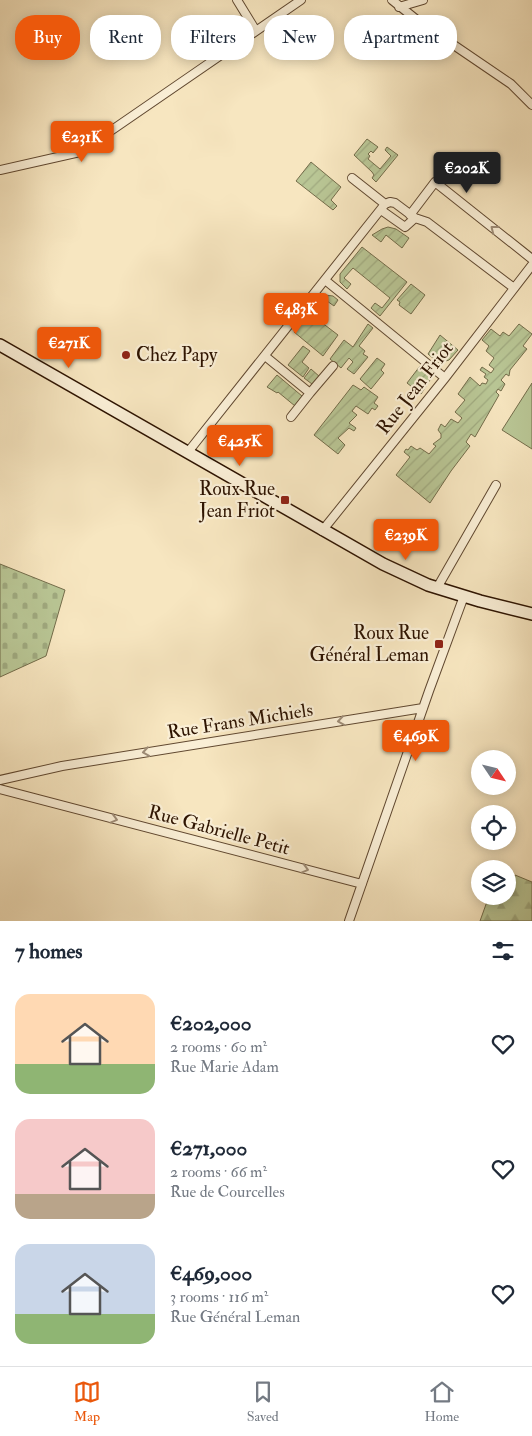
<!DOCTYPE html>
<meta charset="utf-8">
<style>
body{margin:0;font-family:"IM FELL Double Pica",serif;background:#f6f6f7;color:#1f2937;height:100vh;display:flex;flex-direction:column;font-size:19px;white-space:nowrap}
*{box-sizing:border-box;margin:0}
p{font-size:16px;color:#747a83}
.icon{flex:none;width:28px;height:28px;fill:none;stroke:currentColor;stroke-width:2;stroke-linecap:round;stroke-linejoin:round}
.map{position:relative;height:921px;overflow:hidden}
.details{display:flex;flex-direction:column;background:#fff;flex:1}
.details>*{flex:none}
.hud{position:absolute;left:15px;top:15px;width:502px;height:45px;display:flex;gap:10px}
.needle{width:32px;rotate:125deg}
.controls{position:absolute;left:471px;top:750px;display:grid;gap:10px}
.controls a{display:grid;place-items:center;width:45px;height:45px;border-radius:50%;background:#fff;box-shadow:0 2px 12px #0003;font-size:25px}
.price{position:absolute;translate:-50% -42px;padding:0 11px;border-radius:5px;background:#ea580c;color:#fff;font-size:16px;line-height:32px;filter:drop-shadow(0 1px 2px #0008)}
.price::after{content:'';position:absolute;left:50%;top:30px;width:15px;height:11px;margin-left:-8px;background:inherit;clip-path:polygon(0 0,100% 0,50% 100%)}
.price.active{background:#222;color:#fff}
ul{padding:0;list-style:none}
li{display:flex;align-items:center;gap:15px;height:125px;padding:0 15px}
li span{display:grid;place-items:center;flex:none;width:140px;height:100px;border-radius:15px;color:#555}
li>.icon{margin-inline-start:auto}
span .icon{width:60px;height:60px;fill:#fffc;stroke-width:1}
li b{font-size:21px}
h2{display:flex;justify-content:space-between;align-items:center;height:60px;padding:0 15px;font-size:21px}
.pill{padding:0 18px;border-radius:20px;background:#fff;box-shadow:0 2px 12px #0003;font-size:18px;line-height:45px}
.pill.active{background:#ea580c;color:#fff}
.dock{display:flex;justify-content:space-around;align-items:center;height:70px;border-top:1px solid #e0e1e3;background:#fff;font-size:14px;color:#747a83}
.dock a{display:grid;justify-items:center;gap:2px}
.dock .active{color:#ea580c}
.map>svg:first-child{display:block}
</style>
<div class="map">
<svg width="532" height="921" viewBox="0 0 532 921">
<defs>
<pattern id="forest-firs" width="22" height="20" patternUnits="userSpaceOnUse" patternTransform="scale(1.25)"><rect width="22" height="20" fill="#b9c695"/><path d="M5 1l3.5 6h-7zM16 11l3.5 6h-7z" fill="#9fa97f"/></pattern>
<pattern id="cemetery-stones" width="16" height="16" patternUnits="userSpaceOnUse" patternTransform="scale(1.25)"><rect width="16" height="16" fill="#b9c695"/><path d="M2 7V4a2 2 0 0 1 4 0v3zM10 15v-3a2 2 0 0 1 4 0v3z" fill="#9fa97f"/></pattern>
<pattern id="garden-furrows" width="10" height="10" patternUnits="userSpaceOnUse" patternTransform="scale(1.25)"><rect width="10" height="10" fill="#b9c695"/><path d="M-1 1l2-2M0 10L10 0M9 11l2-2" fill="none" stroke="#9fa97f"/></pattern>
</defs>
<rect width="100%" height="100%" fill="#f7e6c0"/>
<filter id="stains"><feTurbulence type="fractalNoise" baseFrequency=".004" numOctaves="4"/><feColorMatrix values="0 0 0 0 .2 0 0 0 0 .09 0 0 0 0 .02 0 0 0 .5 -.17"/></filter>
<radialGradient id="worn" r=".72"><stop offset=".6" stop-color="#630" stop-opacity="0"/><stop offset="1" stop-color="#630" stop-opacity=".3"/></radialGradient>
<path fill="url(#forest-firs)" stroke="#736c4a" d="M515 875 532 882V921H480L489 896H508V884L512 886Z"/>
<path fill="url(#cemetery-stones)" stroke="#736c4a" d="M0 564 65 590 46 656 0 677Z"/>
<path fill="url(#garden-furrows)" stroke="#736c4a" d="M367 139 378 147 373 153 371 151 368 154 370 156 368 159 380 169 391 156 385 150 387 147 398 155 376 182 372 178 374 175 372 172 354 155Z
M311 162 341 187 331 200 337 206 333 210 296 181Z
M388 227 396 229 409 238 402 248 386 235 381 242 372 235 382 229Z
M362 247 407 282 380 316 371 308 375 303 382 308 390 298 353 268 344 278 351 284 347 289 340 282V274Z
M411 284 425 295 411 314 399 305 400 302 397 300Z
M325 295 333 296 338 300 334 306 327 301 319 311 325 316 321 322 338 335 323 356 294 332 318 301Z
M368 324 373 328 359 346 365 351 363 354 368 357 354 374 347 369 353 362 349 358 341 368 330 359 344 340 353 347Z
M519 324 532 334 523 346 527 349 510 370 509 376 506 374 501 380 505 384 501 391 498 389 496 392 499 395 475 437 471 434 466 442 470 446 451 471 430 503 396 475 410 457 404 452 406 449 408 450 411 446 417 450 420 448 429 454 436 446 433 444 441 438V434L438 430 441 424 445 427 451 419 458 423 462 418 455 412 465 400 458 394 470 377 480 386 482 383 486 384 488 380 484 377 486 374 480 370 482 367 491 373 494 369 489 365 494 358 486 351 489 346 482 340 491 329 500 336 503 332 509 336Z
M440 335 458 350 449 360 439 363 428 354Z
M303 346 310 351 302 362 309 368 303 377 288 365Z
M377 358 385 364 381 370 384 373 371 389 360 379Z
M420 366 429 374 430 380 421 394 407 383Z
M311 369 320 377 312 384 304 378Z
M277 375 302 396 295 406 278 392 277 393 267 387Z
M353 385 361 390 364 387 378 397 374 403 378 406 375 410 372 408 368 414 356 406 352 411 357 415 349 423 356 428 354 431 349 428 338 438 345 445 338 454 314 435Z"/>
<path fill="#b9c695" stroke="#736c4a" d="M532 383V449L502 430Z"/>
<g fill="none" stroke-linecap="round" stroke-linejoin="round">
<g stroke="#604830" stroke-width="10">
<path id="minor" d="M237 0 256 31
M392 0 417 20 511 84 532 105
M399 7 423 0
M0 170 80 152 301 0
M352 178 385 204
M381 210 405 227 415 218
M410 215 435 182 532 259
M325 280 445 378
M265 356 310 393 291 417
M310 393 333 366
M188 452 385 204 390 202 395 203 415 218 427 222 514 288
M322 531 445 378 532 265
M437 588 496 485
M0 780 62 766 423 708
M0 789 362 884
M349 921 429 691 464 596"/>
</g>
<g stroke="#2d1300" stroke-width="14">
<path id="secondary" d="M0 345 383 564 428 585 480 601 532 614"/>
</g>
<use href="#minor" stroke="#faefd6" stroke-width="8"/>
<use href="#secondary" stroke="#faefd6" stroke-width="11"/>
</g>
<defs><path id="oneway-chevron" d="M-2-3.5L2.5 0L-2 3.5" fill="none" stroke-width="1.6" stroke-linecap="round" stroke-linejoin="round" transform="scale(1.25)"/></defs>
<g stroke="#9e8c76">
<use href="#oneway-chevron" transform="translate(494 229) rotate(-142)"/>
<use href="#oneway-chevron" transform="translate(341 721) rotate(171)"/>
<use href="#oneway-chevron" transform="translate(146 752) rotate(171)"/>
<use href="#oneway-chevron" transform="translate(114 819) rotate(15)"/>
<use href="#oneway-chevron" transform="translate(305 869) rotate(15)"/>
</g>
<g fill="#8f2418" stroke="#faefd6" stroke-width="2">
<circle cx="126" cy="355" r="5"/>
<rect x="280" y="495" width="10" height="10" rx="2.5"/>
<rect x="434" y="639" width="10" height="10" rx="2.5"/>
</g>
<g text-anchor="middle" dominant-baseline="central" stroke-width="4.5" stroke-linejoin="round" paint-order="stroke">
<g font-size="19" fill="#2d1300" stroke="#faefd6" text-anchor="end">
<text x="136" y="355" text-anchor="start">Chez Papy</text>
<text x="275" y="489">Roux Rue<tspan x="275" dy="22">Jean Friot</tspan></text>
<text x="429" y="633">Roux Rue<tspan x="429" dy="22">Général Leman</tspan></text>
</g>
<g font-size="19" fill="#2d1300" stroke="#faefd6">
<text transform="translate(415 388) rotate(-52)">Rue Jean Friot</text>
<text transform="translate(240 721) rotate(-9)">Rue Frans Michiels</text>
<text transform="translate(219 830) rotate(15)">Rue Gabrielle Petit</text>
</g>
</g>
<rect width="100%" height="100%" filter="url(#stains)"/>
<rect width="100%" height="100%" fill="url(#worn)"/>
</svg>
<div class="controls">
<a><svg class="needle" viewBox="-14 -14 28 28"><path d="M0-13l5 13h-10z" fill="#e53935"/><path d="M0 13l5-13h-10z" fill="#747a83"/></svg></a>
<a><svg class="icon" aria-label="locate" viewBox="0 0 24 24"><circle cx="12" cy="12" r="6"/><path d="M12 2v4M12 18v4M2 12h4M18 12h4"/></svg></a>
<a><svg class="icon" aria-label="layers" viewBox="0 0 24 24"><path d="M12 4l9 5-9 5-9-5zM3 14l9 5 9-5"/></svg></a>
</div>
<b class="price" style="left:82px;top:163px">€231K</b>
<b class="price active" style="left:467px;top:194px">€202K</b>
<b class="price" style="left:296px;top:335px">€483K</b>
<b class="price" style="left:69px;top:369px">€271K</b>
<b class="price" style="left:240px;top:467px">€425K</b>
<b class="price" style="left:406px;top:561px">€239K</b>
<b class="price" style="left:416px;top:762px">€469K</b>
<div class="hud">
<a class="pill active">Buy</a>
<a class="pill">Rent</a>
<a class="pill">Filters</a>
<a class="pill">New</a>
<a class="pill">Apartment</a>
</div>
</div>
<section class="details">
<h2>7 homes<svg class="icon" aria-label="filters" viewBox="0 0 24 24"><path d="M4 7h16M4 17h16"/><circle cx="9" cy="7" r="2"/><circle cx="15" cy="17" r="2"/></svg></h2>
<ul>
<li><span style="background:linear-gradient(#ffd9b3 70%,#8fb573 0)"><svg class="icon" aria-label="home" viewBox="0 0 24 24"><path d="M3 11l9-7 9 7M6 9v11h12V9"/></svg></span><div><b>€202,000</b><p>2 rooms · 60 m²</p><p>Rue Marie Adam</p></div><svg class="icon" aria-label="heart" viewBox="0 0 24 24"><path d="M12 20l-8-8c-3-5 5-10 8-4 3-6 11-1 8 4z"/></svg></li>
<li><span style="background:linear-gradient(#f6c9c9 75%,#b9a48a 0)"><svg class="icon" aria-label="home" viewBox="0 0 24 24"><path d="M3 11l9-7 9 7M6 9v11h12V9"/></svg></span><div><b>€271,000</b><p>2 rooms · 66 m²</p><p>Rue de Courcelles</p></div><svg class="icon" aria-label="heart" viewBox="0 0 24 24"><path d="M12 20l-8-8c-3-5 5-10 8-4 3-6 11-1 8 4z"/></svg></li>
<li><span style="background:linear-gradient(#c9d6e8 70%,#8fb573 0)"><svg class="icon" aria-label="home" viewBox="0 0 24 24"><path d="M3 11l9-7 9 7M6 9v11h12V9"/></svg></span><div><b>€469,000</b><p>3 rooms · 116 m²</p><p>Rue Général Leman</p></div><svg class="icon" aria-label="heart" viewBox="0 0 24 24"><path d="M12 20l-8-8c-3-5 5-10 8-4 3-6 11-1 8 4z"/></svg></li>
</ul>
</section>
<nav class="dock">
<a class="active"><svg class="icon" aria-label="map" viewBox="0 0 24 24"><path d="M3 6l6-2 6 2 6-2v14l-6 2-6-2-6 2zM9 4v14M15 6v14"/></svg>Map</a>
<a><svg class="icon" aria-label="saved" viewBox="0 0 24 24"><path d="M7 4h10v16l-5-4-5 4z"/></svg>Saved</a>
<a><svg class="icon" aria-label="home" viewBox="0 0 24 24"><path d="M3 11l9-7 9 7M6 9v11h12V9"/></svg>Home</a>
</nav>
